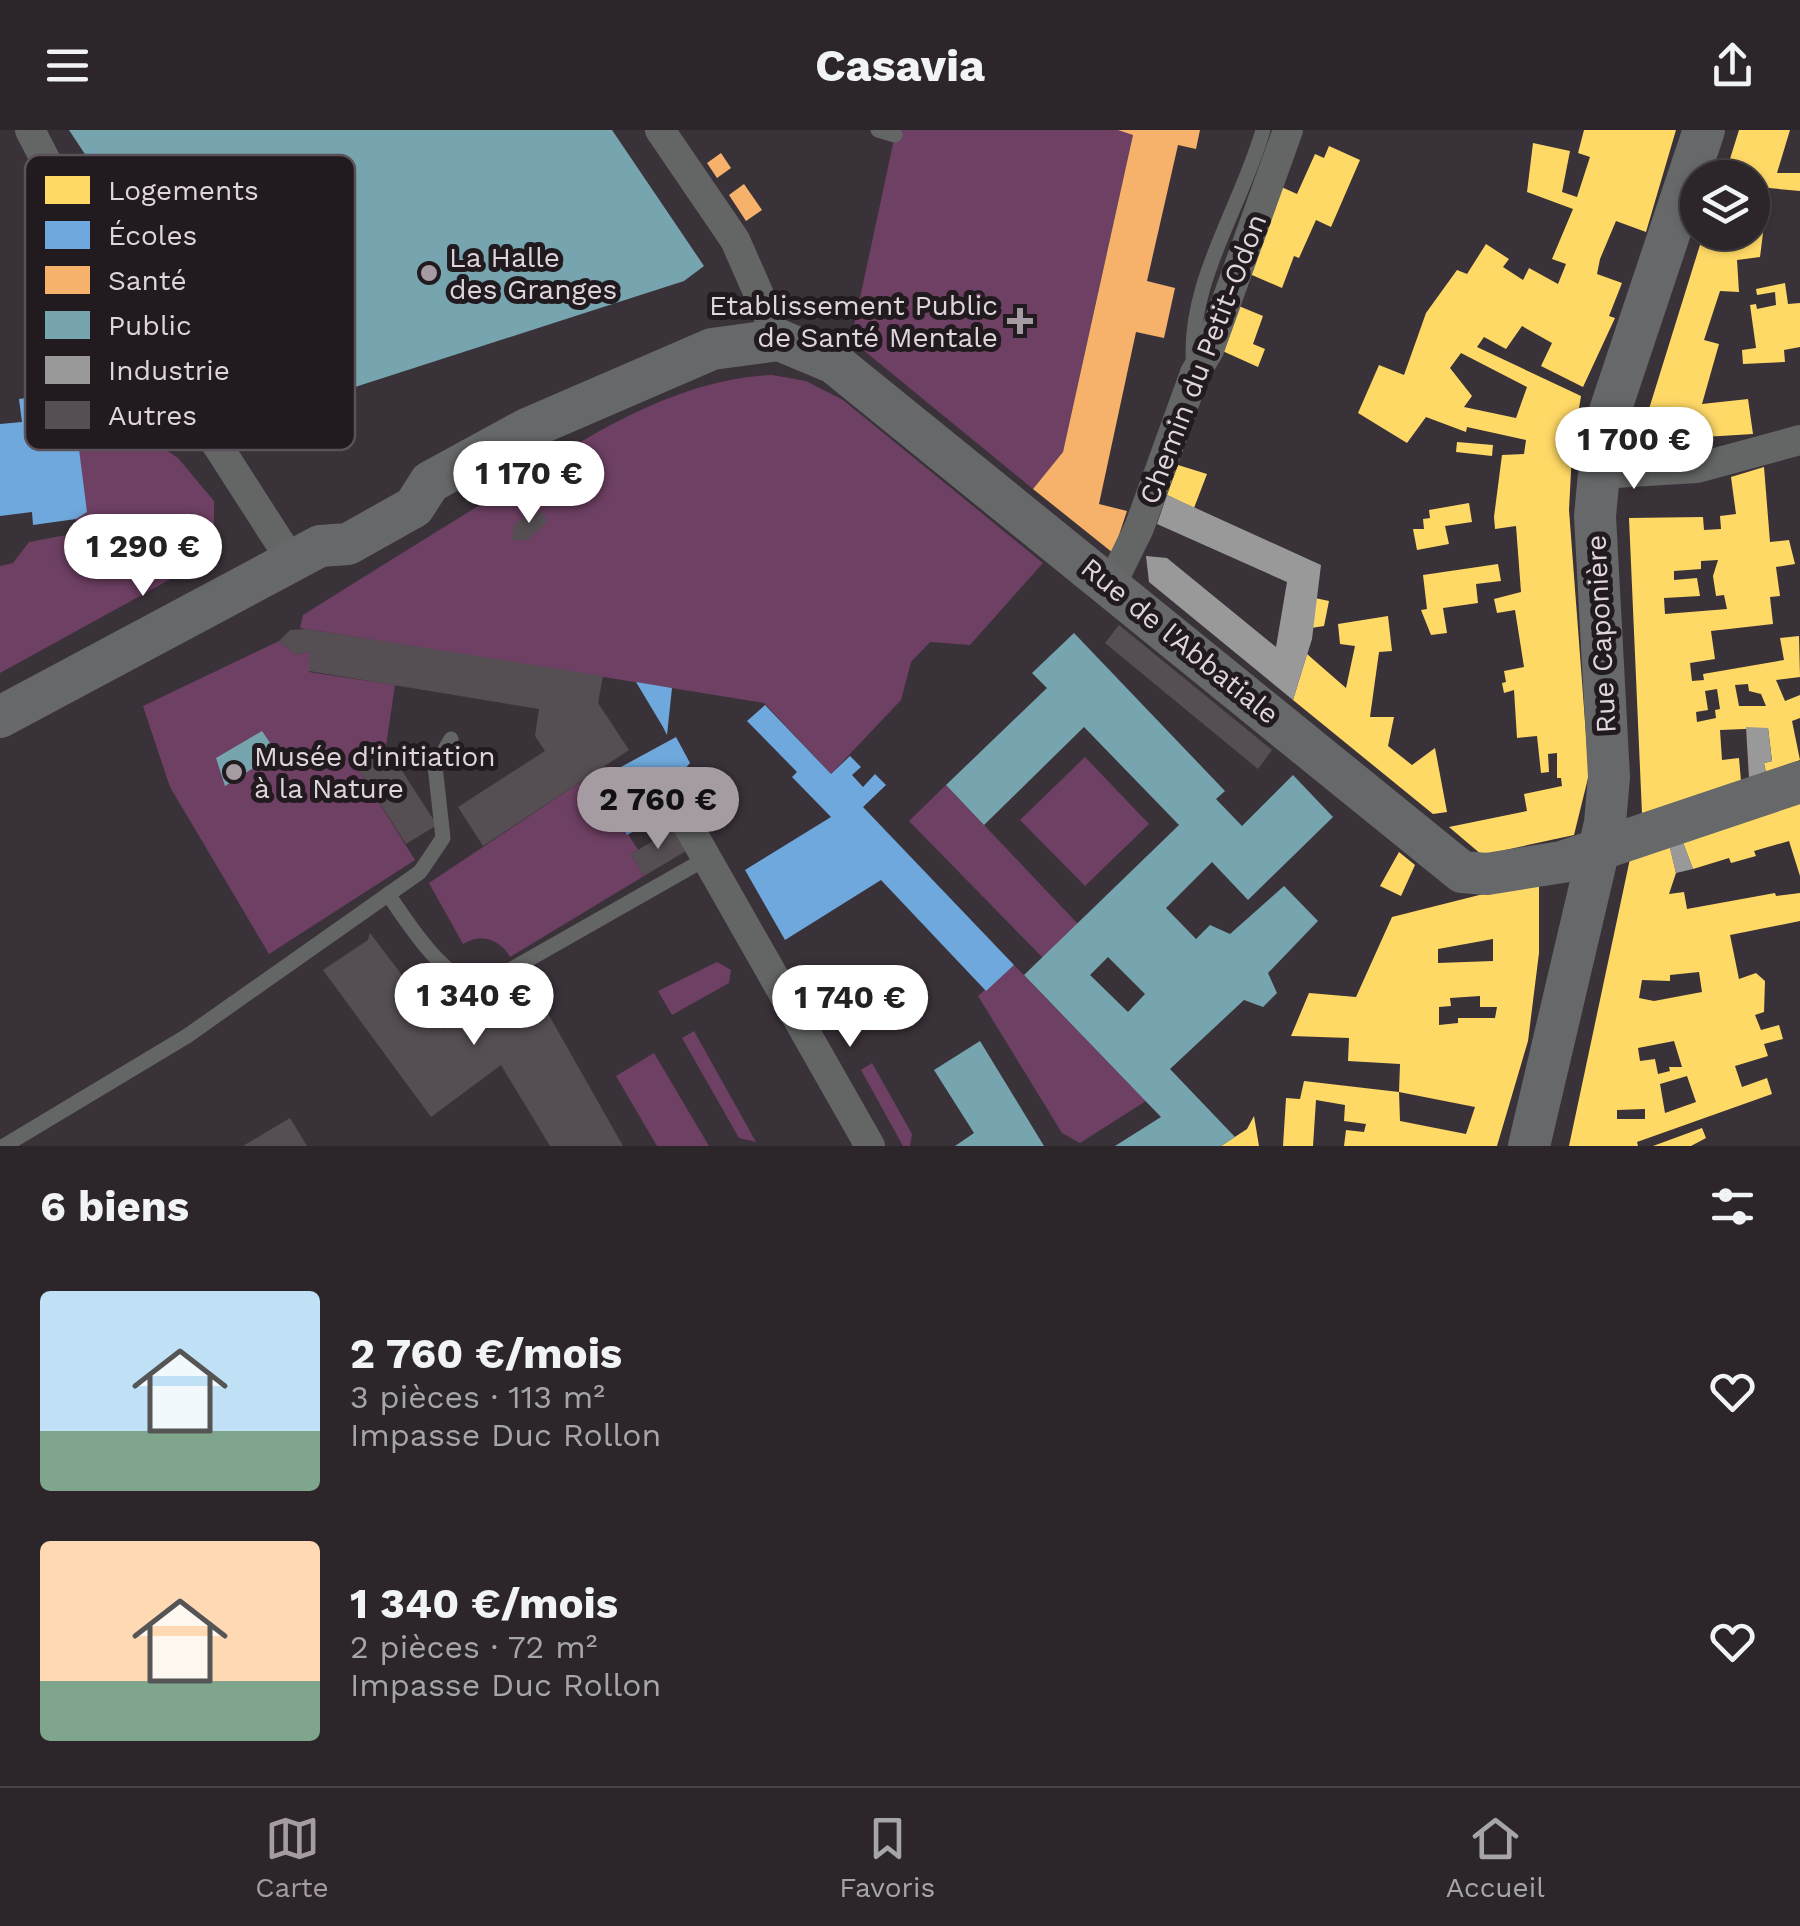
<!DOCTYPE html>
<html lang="fr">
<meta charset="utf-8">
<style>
body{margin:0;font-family:"Work Sans",sans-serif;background:#383237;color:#f1f3f6;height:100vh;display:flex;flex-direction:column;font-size:38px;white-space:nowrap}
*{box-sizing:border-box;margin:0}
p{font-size:32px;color:#a6a5a9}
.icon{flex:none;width:55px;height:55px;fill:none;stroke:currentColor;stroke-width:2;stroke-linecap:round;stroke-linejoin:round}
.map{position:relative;height:1016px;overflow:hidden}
.side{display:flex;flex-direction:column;background:#2c262b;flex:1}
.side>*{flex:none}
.tools{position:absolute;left:1680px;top:30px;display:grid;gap:20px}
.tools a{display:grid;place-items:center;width:90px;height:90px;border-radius:50%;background:#2c262b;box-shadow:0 2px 8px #0004,0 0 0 2px #484347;font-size:50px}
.price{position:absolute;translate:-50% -85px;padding:0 22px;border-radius:35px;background:#fff;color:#222;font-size:32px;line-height:65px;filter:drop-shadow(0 2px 5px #0008)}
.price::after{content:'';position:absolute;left:50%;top:60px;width:30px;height:22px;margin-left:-15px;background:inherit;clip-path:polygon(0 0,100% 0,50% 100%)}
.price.on{background:#a59ca3;color:#111}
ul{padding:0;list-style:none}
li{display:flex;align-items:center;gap:30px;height:250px;padding:0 40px}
li span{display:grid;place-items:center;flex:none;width:280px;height:200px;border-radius:10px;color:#555}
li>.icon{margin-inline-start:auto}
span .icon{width:120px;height:120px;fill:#fffc;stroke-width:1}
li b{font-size:42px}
h2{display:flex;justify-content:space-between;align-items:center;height:120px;padding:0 40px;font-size:42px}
header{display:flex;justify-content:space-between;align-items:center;height:130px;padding:0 40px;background:#2c262b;font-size:45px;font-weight:700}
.tab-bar{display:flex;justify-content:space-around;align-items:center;height:140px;border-top:2px solid #484347;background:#2c262b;font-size:28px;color:#a6a5a9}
.tab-bar a{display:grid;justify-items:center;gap:5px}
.tab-bar .on{color:#a59ca3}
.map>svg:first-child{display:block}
</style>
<header><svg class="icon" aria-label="menu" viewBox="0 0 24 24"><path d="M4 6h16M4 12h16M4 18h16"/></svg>Casavia<svg class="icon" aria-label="share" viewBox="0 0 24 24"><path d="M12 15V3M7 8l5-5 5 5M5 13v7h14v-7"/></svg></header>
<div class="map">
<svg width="1800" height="1016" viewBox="0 0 1800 1016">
<rect width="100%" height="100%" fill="#3a3239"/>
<path fill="#6e4063" d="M896 0H1124L1133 5 1063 322 1033 359 851 210Z
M772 245 806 251 843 270 1043 433 970 515 930 512 911 532 901 570 831 644 764 573 300 498 303 485C362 448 421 411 480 375 567 320 665 249 772 245Z
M131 296 178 328 214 371V412L169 450 0 543V436L13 433 29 412 77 403 76 389 86 381 77 303Z
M279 511 296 525 309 521V542L395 555 386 616 356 636 415 730 269 824 170 657 143 576Z
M1085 627 1149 694 1085 756 1020 690Z
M591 645 638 720 631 724 644 746 510 827C500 809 481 803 463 814L429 753Z
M946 655 1078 794 1043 828 909 691Z
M717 832 731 840 729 853 672 885 658 861Z
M1014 835 1146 971 1080 1013 1062 1003 978 866Z
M694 901 756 1012 739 1008 682 908Z
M654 923 709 1016H657L616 946Z
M872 933 912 1004 910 1016H903L861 940Z"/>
<path fill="#ffd966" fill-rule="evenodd" d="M1584 0H1676L1646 102 1616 91 1600 129 1597 144 1622 153 1609 186 1615 188 1583 257 1541 236 1552 213 1522 196 1506 219 1484 207 1477 217 1581 266 1572 322 1569 380 1589 644 1574 705 1482 725 1449 697 1527 681 1524 664 1562 656 1561 648H1557V623L1548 624 1549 642 1541 643 1537 606 1517 608 1514 560 1504 563 1502 553 1506 552 1504 541 1524 537 1515 480 1497 483 1494 469 1521 462 1516 396 1495 399 1494 387 1502 325 1524 324 1526 310 1467 297 1466 302 1426 287 1407 313 1358 283 1379 235 1404 245 1426 183 1457 140 1467 144 1486 114 1509 129 1503 137 1523 150 1529 138 1558 154 1566 134 1552 129 1573 79 1527 62 1533 13 1570 21 1562 62 1577 67 1590 27 1578 23ZM1461 223 1527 257 1516 288 1464 277 1472 266 1450 238Z
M1739 0H1790L1777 43H1800V61L1758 57 1752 73V48H1724Z
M1329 16 1360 30 1331 97 1316 90 1299 128 1294 126 1282 158 1245 142 1277 55 1297 64 1315 24 1324 28Z
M1752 75 1766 79 1760 127 1737 130 1739 162 1720 161 1704 210 1719 214 1702 274 1748 269 1753 304 1639 311 1704 102H1752Z
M1785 153 1788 174 1800 173V217L1784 220 1785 232 1743 234 1742 220 1756 218 1750 175 1756 174 1757 179 1776 175 1775 162 1757 165 1756 159Z
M1234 174 1263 186 1253 214 1265 219 1258 237 1218 219Z
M1457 312 1493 315 1492 326 1456 322Z
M1178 335 1207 344 1194 378 1167 365Z
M1764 337 1770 412 1789 410 1795 434 1776 437 1780 466 1770 467 1773 494 1711 501 1715 529 1690 533 1692 551 1704 550 1703 544 1784 530 1780 508 1799 506 1800 547 1776 550 1785 571 1800 565V588L1792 591 1800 630 1766 643 1764 633 1772 631 1768 598 1720 600 1722 630 1739 628 1741 651 1642 684 1629 388 1703 387 1704 400 1721 399 1720 386 1736 384 1731 347ZM1718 430 1713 446 1716 466 1724 465 1727 479 1665 484 1664 468 1700 466 1697 448 1674 450V441L1701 439V431ZM1748 554 1749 561 1761 564 1766 576H1739L1735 555ZM1717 559 1720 579 1715 580 1716 588 1697 592 1696 582 1708 580 1705 561Z
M1469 373 1472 392 1445 396 1449 414 1417 420 1413 399H1424L1423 389 1430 388 1429 380Z
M1498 434 1501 451 1476 454 1478 473 1443 478 1447 503 1431 505 1421 480 1427 479 1423 445Z
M1315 468 1329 471 1324 496 1311 498Z
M1388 486 1392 521 1379 522 1370 587H1394L1388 616 1412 635 1435 618 1447 682 1433 684 1293 570 1307 524 1346 558 1355 516 1340 514 1338 494Z
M1800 672V746L1789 711 1754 721 1756 726 1731 733 1729 728 1693 739 1682 710Z
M1669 713 1676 743 1669 764 1684 762 1687 779 1775 763 1776 766 1800 763V791L1730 805 1739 849 1756 843 1765 851 1764 882 1755 885 1761 900 1779 895 1783 909 1764 914 1768 926 1735 936 1742 957 1767 948 1772 964 1637 1012 1638 1016H1569L1631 724ZM1699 842 1702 862 1654 871 1639 868 1642 850 1670 851V845ZM1674 911 1682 937H1669L1670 941 1658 944 1655 929 1640 931 1638 918ZM1687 946 1696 972 1665 983 1660 954ZM1645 979V989H1617V980Z
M1399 722 1415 735 1401 766 1380 756Z
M1539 750V823L1528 911 1497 1016H1344L1346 1000 1364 1002 1366 994 1344 991 1345 975 1316 970 1313 1016H1283L1286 968 1300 969 1304 951 1399 962 1400 934 1348 931 1349 908 1291 906 1309 863 1356 867 1392 787ZM1493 809V831L1438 833V819ZM1480 866V877H1497L1495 888H1458V893L1439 895V877L1451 876 1450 868ZM1399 962 1475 977 1466 1004 1400 991Z
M1254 986 1259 1016H1221L1247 999Z
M1702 998 1706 1008 1691 1016H1653Z"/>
<path fill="#6fa8dc" d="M57 264 58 276 66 275 69 304 77 303 87 382 76 389 33 395 32 382 0 386V294L22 292 19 269Z
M636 552 672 558 667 605 663 597Z
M765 575 831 644 850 626 861 637 852 645 863 657 875 644 886 655 863 677 1014 835 986 861 881 750 785 810 745 740 831 687 792 647 797 642 747 591Z
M676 607 690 633 684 640 704 653 706 661 661 678 664 684 627 705 597 650Z"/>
<path fill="#f6b26b" d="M1118 0H1200L1196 19 1178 15 1147 151 1175 158 1164 208 1136 202 1099 374 1127 381 1113 423 1033 359 1063 322 1133 5Z
M721 23 731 38 717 48 707 33Z
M744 54 762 80 746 91 729 65Z"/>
<path fill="#76a5af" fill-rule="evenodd" d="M69 0H612L704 136 684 151 259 288Z
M1074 503 1225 661 1216 669 1242 696 1293 645 1333 687 1248 770 1212 732 1166 778 1196 809 1210 795 1230 804 1284 756 1318 791 1268 843 1277 863 1263 877 1244 870 1170 939 1235 1007 1221 1016H1115L1161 987 1024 845 1179 695 1084 597 984 695 946 655 1047 558 1032 543ZM1108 827 1145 864 1128 882 1090 845Z
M262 601 277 623 225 656 216 628Z
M980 911 1044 1016H955L974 1003 934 940Z"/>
<path fill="#999" d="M1167 365 1321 435 1312 509 1293 570 1149 452 1146 426 1167 428 1276 517 1287 452 1157 394Z
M1746 597 1768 598 1772 631 1764 633 1766 643 1749 648Z
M1682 710 1693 739 1676 743 1669 715Z"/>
<path fill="#554f54" d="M534 380 544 384 547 392 528 410H512L514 395Z
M1119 495 1272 620 1258 639 1105 513Z
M306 499 603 546 598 573 629 620 483 716 458 677 545 621 535 606 539 579 309 541V521L296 525 279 511 290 500Z
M386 616 437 695 406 714 356 636Z
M673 699 686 721 644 746 631 724Z
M370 803 443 899 529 850 623 1016H550L501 935 431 987 323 840 368 810Z
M290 988 307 1016H243Z"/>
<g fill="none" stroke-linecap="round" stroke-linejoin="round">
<path stroke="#646565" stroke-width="15" d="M878 0 895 5
M1194 239C1185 156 1241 78 1263 0
M388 764C407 792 445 853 482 856L707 728
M4 1016 187 906 420 742 443 708 435 636 451 609"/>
<path stroke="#646565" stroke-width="30" d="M30 0 93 122 291 430
M660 0 735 110 779 210
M1599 344 1697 338 1800 310
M1111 455 1139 398 1195 243 1209 220 1288 0
M687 694 870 1016"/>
<path stroke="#666869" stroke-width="42" d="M0 587 320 416 348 414 414 377 430 352 527 299 712 219 779 210 834 233 1462 742 1487 744 1562 732 1800 652
M1529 1016 1605 693 1609 647 1595 386 1599 344 1609 284 1704 0"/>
</g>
<g fill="#a59ca3" stroke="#211a1f" stroke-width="4">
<circle cx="429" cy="143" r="10"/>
<path d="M1015 176h10v10h10v10h-10v10h-10v-10h-10v-10h10z"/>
<circle cx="234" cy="642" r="10"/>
</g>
<g text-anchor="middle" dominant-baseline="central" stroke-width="10" stroke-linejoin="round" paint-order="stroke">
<g font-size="28" fill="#dfd5dc" stroke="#211a1f" text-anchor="start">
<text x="449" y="127">La Halle<tspan x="449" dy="32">des Granges</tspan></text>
<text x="998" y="175" text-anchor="end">Etablissement Public<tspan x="998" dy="32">de Santé Mentale</tspan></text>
<text x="254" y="626">Musée d'initiation<tspan x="254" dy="32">à la Nature</tspan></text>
</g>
<g font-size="28" fill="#dfd5dc" stroke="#211a1f">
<text transform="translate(1203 229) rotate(-69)">Chemin du Petit-Odon</text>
<text transform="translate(1601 504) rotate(-93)">Rue Caponière</text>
<text transform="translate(1180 511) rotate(39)">Rue de l'Abbatiale</text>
</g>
</g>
<rect x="25" y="25" width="330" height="295" rx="15" fill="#211a1f" stroke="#5a5258" stroke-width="2.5"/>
<rect x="45" y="46" width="45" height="28" fill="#ffd966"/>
<rect x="45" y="91" width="45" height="28" fill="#6fa8dc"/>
<rect x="45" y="136" width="45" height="28" fill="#f6b26b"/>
<rect x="45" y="181" width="45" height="28" fill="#76a5af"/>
<rect x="45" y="226" width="45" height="28" fill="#999"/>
<rect x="45" y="271" width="45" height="28" fill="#554f54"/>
<g font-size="28" fill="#dfd5dc">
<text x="108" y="70">Logements</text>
<text x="108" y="115">Écoles</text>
<text x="108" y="160">Santé</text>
<text x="108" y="205">Public</text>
<text x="108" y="250">Industrie</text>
<text x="108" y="295">Autres</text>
</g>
</svg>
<div class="tools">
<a><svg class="icon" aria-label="layers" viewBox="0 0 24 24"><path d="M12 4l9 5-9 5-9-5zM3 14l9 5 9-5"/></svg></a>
</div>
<b class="price" style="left:1634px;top:362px">1 700 €</b>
<b class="price" style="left:529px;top:396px">1 170 €</b>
<b class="price" style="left:143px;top:469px">1 290 €</b>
<b class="price on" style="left:658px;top:722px">2 760 €</b>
<b class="price" style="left:474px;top:918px">1 340 €</b>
<b class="price" style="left:850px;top:920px">1 740 €</b>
</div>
<section class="side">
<h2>6 biens<svg class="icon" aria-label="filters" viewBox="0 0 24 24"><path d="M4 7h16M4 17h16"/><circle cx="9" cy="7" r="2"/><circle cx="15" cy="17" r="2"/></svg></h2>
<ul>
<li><span style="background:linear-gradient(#bfe0f5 70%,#7fa58c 0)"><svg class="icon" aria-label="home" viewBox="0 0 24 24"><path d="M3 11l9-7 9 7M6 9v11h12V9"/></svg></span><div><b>2 760 €/mois</b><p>3 pièces · 113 m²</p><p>Impasse Duc Rollon</p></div><svg class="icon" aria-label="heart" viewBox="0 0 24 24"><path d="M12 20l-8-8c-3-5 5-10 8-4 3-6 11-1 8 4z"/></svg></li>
<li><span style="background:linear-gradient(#ffd9b3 70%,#7fa58c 0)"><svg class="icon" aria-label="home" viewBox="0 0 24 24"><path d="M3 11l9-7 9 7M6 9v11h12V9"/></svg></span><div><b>1 340 €/mois</b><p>2 pièces · 72 m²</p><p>Impasse Duc Rollon</p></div><svg class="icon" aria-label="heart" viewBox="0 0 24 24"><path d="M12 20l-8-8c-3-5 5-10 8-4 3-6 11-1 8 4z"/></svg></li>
</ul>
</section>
<nav class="tab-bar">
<a class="on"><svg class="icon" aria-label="map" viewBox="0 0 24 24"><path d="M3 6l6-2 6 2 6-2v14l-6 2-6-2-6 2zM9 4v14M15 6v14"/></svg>Carte</a>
<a><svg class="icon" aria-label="saved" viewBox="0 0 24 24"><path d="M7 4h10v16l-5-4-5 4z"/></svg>Favoris</a>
<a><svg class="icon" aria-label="home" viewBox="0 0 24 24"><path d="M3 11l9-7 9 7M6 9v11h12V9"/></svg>Accueil</a>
</nav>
